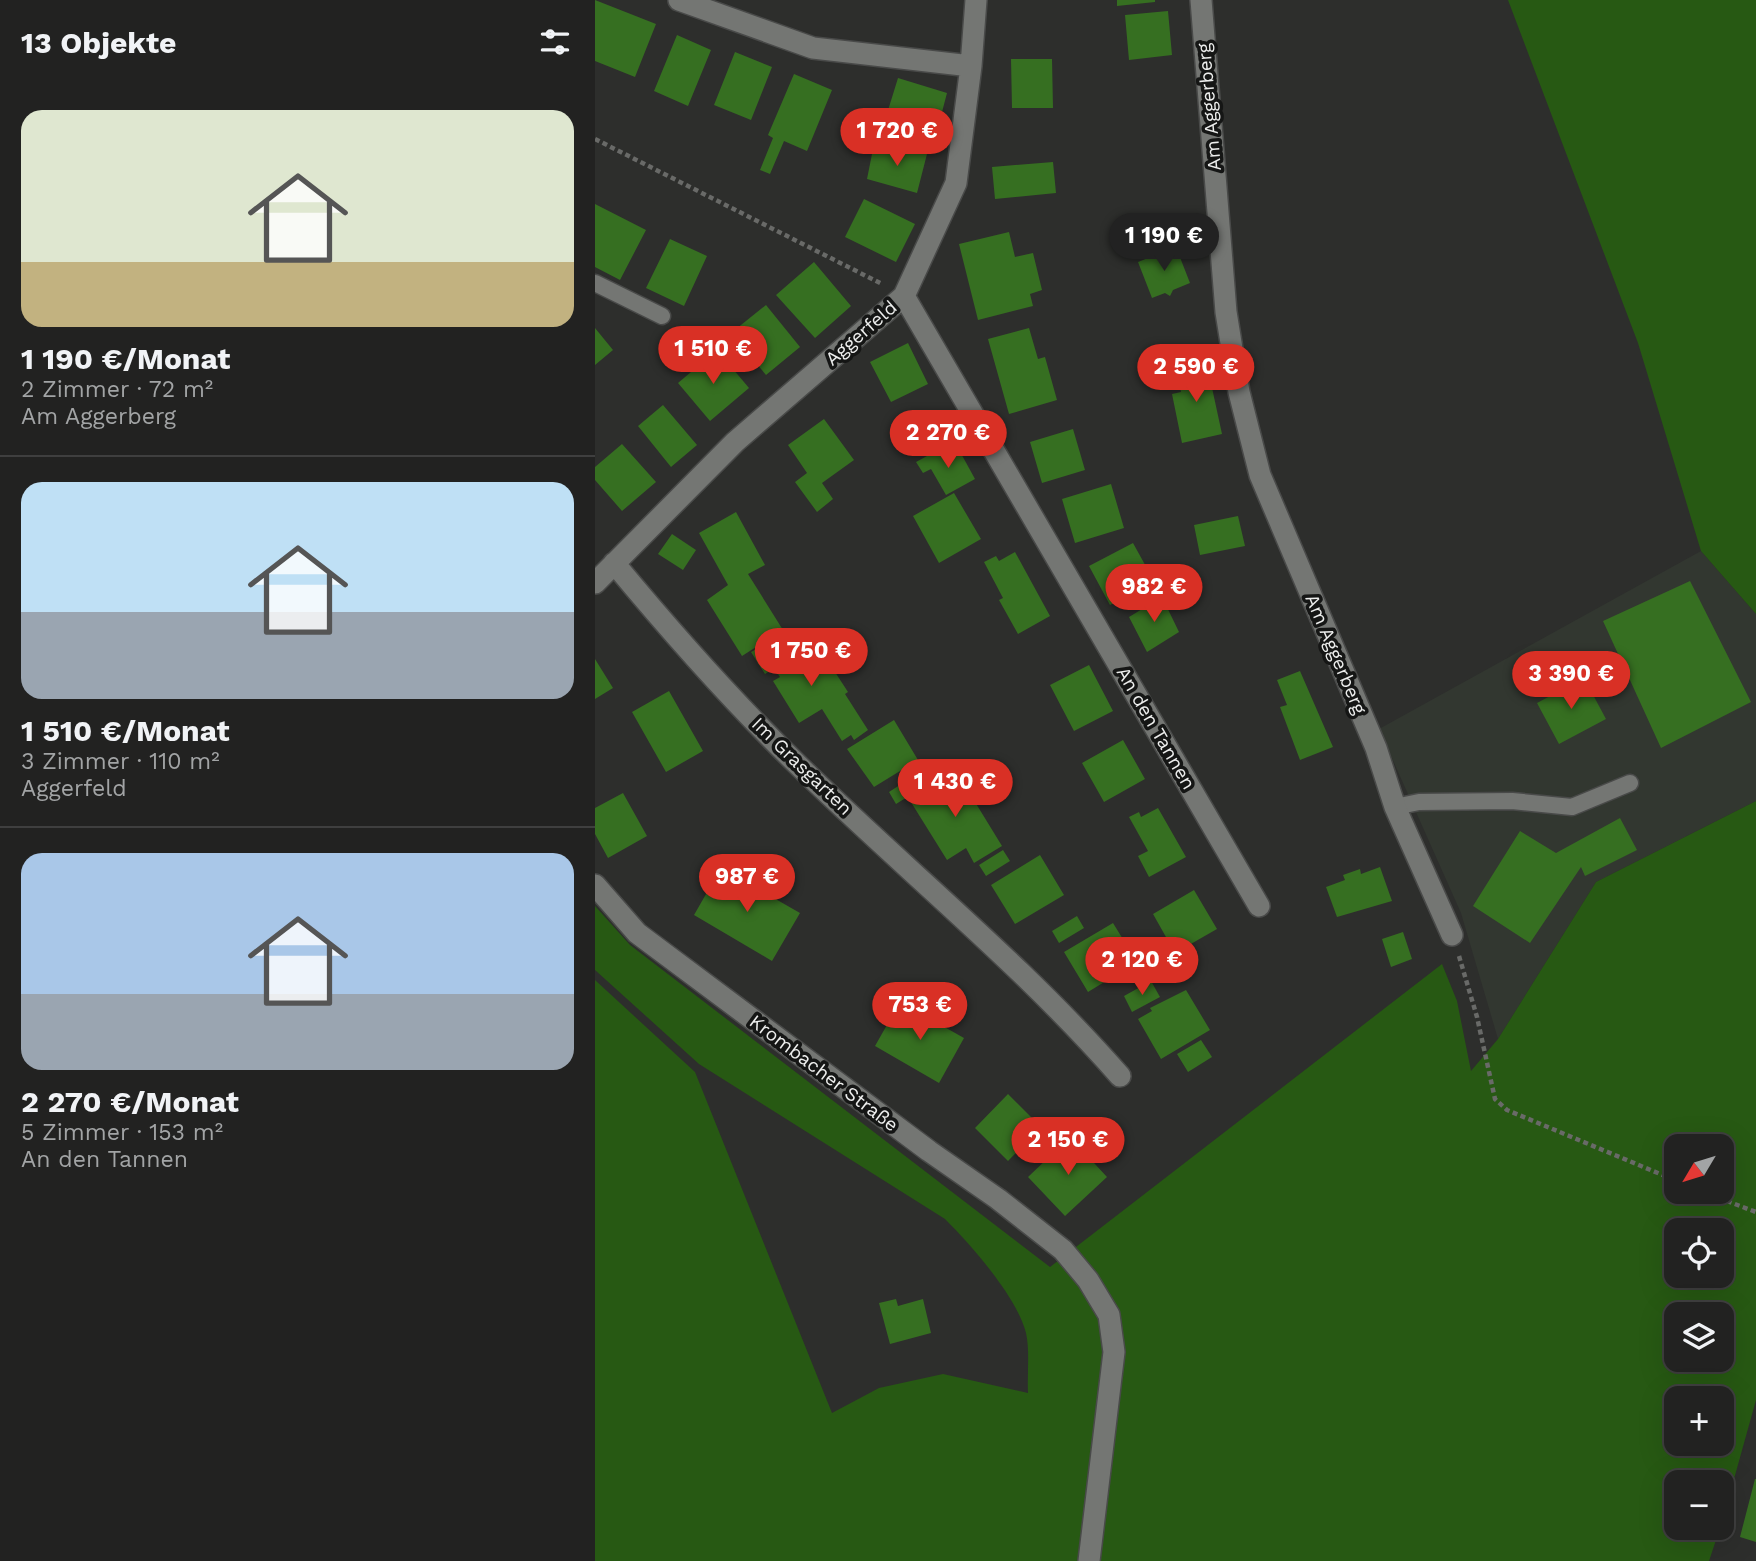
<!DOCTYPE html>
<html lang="de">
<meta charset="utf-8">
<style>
body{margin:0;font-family:"Work Sans",sans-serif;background:#2e2f2e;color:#f1f3f6;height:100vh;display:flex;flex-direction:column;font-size:26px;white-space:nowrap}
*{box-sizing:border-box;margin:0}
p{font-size:23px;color:#a2a4a5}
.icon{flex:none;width:38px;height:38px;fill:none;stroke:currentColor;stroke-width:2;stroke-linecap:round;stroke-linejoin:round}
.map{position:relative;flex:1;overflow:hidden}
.details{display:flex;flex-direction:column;background:#222221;width:595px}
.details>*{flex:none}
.needle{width:46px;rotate:232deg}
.tools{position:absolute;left:1069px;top:1134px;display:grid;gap:14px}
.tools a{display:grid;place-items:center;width:70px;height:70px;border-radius:14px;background:#222221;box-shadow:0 7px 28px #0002,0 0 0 2px #3f3f3f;font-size:35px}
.price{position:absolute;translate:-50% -60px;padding:0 16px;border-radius:24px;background:#d93025;color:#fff;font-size:23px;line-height:46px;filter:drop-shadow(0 2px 4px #0008)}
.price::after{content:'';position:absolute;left:50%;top:42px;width:21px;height:16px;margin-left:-10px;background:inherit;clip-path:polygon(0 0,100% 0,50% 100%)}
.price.selected{background:#222;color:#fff}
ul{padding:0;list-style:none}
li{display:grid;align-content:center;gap:14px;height:371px;padding:0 21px}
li+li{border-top:2px solid #3f3f3f}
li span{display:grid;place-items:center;height:217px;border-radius:21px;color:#555}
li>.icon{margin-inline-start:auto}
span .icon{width:126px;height:126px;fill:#fffc;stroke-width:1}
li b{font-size:30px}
h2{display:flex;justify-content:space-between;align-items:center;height:84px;padding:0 21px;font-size:30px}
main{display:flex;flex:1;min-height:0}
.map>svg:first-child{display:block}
</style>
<main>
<section class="details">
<h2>13 Objekte<svg class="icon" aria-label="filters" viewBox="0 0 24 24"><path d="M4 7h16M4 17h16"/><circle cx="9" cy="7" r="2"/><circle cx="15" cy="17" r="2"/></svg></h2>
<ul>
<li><span style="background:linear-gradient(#dfe7d0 70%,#c2b280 0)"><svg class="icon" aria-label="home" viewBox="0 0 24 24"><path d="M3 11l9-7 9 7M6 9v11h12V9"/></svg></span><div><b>1 190 €/Monat</b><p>2 Zimmer · 72 m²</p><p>Am Aggerberg</p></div></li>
<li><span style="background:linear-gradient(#bfe0f5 60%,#9aa5b1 0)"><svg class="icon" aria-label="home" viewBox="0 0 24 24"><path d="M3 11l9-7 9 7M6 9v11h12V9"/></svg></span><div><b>1 510 €/Monat</b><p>3 Zimmer · 110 m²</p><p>Aggerfeld</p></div></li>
<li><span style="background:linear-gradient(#a9c7e8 65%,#9aa5b1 0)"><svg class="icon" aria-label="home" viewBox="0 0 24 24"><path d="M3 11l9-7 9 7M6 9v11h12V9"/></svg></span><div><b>2 270 €/Monat</b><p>5 Zimmer · 153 m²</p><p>An den Tannen</p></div></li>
</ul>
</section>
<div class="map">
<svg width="1161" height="1561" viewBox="0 0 1161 1561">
<rect width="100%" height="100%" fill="#2d2e2c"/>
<path fill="#323730" d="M1106 551 1161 614V801L1001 882 903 1039 866 913 784 729Z"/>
<path fill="#275913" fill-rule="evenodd" d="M913 0H1161V614L1106 551 1043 343Z
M1161 801V1400L1127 1522V1482H1082V1528H1125L1114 1561H0V980L100 1072 237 1413 284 1388 348 1374 433 1393C432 1374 435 1351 431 1333 422 1297 376 1245 350 1219L104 1064 0 970V906L35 945 455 1267 847 964 862 1001 876 1071 903 1039 1001 882ZM1082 1146H1127V1192H1082ZM1082 1230H1127V1276H1082ZM1082 1314H1127V1360H1082ZM1082 1398H1127V1444H1082Z"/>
<path fill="#366f21" d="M0 0 61 24 40 77 0 61Z
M522 0H560V2L522 6Z
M573 11 577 55 534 60 530 15Z
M82 35 116 50 93 106 59 91Z
M140 52 177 67 156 120 119 105Z
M416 59H457L458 108H417Z
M199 74 237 90 212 151 189 141 175 174 165 170 178 138 173 135Z
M303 78 352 93 341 135 290 120Z
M279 144 332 154 322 193 272 179Z
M458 162 461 193 400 199 397 167Z
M269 199 320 224 301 262 250 237Z
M0 204 51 230 25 280 0 267Z
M414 232 420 257 438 253 447 290 435 294 438 306 383 320 364 244Z
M75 239 112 256 89 306 51 288Z
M581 247 595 283 578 290 575 296 570 293 557 298 543 262Z
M219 262 256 306 220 338 181 295Z
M171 305 205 347 171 375 136 333Z
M0 328 18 350 0 365Z
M434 328 443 359 450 357 462 400 414 414 393 339Z
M313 343 333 384 296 402 275 362Z
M122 350 154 388 115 421 83 383Z
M611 360 627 434 587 443 577 394 586 392 585 386H590L585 365Z
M68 405 102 445 76 467 43 426Z
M229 419 259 460 227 483 238 499 222 512 200 482 212 473 193 445Z
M478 429 490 470 447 483 435 442Z
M27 444 61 482 27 511 0 480V467Z
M363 448 380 479 351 495 336 469 328 473 321 462 343 450 347 457Z
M516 484 529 528 480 543 467 499Z
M359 493 386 539 344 563 318 516Z
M141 512 170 565 153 574 188 630 147 656 112 600 133 585 104 533Z
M643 516 650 546 605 555 599 525Z
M77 534 101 550 88 570 63 554Z
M538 543 559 581 515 605 494 566Z
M420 552 455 616 423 634 404 600 408 598 389 562 401 556 404 561Z
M1095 581 1156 702 1066 748 1008 621Z
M567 597 584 632 552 652 534 617Z
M178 640 188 658 207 646 215 659 227 652 253 692 250 694 273 730 259 740 256 735 247 741 227 709 204 723 178 681 185 677 179 668 170 674 156 652Z
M0 659 18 688 0 699Z
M494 665 518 711 479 731 455 685Z
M705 671 738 747 705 760 685 707 692 705 682 680Z
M989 678 1011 719 964 744 942 703Z
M74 691 108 751 71 772 37 712Z
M299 720 323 760 279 787 252 749Z
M528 740 550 779 509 802 487 763Z
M361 771 407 846 379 863 371 848 352 860 314 799Z
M314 779 322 791 301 804 294 792Z
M28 793 52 836 13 858 0 834V808Z
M563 808 591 857 554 877 543 856 553 851 534 817 544 812 546 817Z
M1025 818 1042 850 990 876 986 867 935 943 878 906 925 831 961 853Z
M408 850 415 861 391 876 384 865Z
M445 855 469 895 420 924 396 885Z
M785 867 797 901 742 917 731 887 750 880 748 875 765 869 766 874Z
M126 868 205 913 177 961 99 915Z
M599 890 622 929 580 953 558 914Z
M482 916 489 928 464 943 457 931Z
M518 923 542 962 493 992 469 952Z
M808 932 817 959 796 967 787 939Z
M556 981 565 997 537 1012 529 996Z
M591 990 615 1030 566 1059 543 1019 557 1011 555 1008Z
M305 1002 369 1038 344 1083 280 1046Z
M606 1040 617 1057 593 1072 582 1054Z
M413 1094 446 1127 413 1161 380 1128Z
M475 1137 512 1177 470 1216 433 1177Z
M301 1299 303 1306 328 1299 336 1333 295 1344 284 1303Z
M1160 1479H1161V1542L1145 1537Z"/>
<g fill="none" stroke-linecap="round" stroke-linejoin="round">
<g stroke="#494a49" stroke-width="19">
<path id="lane" d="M0 283 67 316
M800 807 824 802 917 801 977 807 1035 783"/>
</g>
<g stroke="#494a49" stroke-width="24">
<path id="street" d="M84 0 218 48 376 66
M606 0 631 312 644 392 665 475 781 748 800 807 857 935
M309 296 664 906
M19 563C77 633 136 700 201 763 308 868 426 963 525 1076
M0 583 140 442 309 296 361 183 376 66 381 0
M0 885 42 933 334 1151 403 1199 468 1250 493 1280 514 1315 519 1352 494 1561"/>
</g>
<path stroke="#696a68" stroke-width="4.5" stroke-dasharray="5 3.5" stroke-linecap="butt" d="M0 139 287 284
M864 956 882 1017 900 1099 912 1110 1082 1181
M1108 1192 1161 1212"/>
<use href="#lane" stroke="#747673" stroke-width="16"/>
<use href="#street" stroke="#747673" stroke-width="21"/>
</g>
<g text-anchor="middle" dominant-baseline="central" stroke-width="7" stroke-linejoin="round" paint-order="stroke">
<g font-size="19" fill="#edeeed" stroke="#151615">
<text transform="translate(614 107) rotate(-95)">Am Aggerberg</text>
<text transform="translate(266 333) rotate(-41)">Aggerfeld</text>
<text transform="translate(741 654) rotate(67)">Am Aggerberg</text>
<text transform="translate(561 728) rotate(60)">An den Tannen</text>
<text transform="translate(207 766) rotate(44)">Im Grasgarten</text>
<text transform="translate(229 1073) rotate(37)">Krombacher Straße</text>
</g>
</g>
</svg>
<div class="tools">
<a><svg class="needle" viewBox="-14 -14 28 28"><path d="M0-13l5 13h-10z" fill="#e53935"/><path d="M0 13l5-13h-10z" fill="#a2a4a5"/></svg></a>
<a><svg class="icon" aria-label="locate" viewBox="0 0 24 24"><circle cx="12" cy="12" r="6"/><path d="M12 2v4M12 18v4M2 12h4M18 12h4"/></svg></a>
<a><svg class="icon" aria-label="layers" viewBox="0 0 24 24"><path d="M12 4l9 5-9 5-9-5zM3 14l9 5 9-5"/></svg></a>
<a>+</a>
<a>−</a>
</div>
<b class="price" style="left:302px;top:168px">1 720 €</b>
<b class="price selected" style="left:569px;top:273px">1 190 €</b>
<b class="price" style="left:118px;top:386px">1 510 €</b>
<b class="price" style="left:601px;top:404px">2 590 €</b>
<b class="price" style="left:353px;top:470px">2 270 €</b>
<b class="price" style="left:559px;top:624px">982 €</b>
<b class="price" style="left:216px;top:688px">1 750 €</b>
<b class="price" style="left:976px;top:711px">3 390 €</b>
<b class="price" style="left:360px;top:819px">1 430 €</b>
<b class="price" style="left:152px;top:914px">987 €</b>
<b class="price" style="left:547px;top:997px">2 120 €</b>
<b class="price" style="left:325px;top:1042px">753 €</b>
<b class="price" style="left:473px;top:1177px">2 150 €</b>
</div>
</main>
